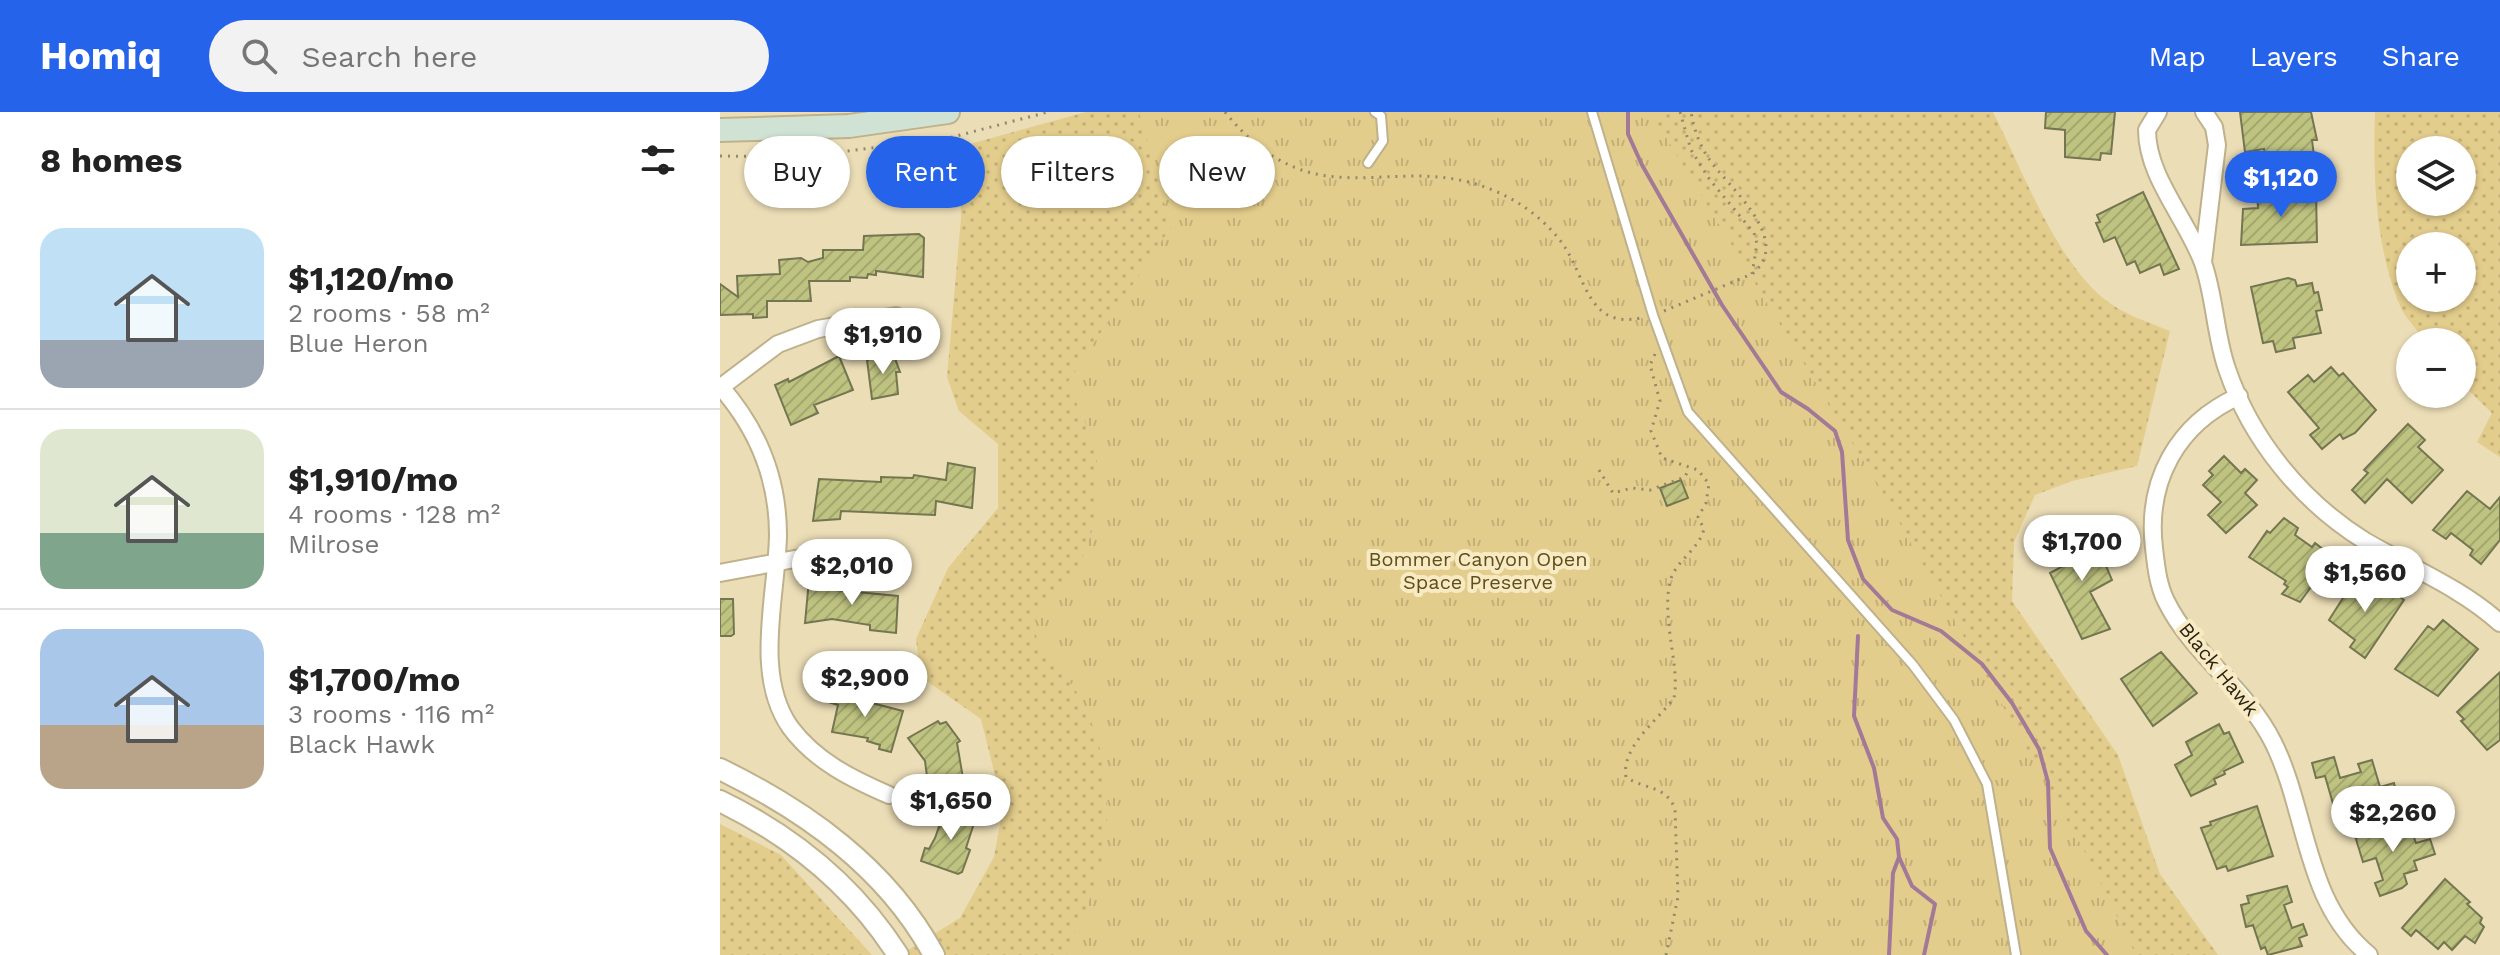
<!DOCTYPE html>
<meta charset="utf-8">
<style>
body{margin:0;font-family:"Work Sans",sans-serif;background:#f2f2f2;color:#222;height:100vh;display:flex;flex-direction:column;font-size:30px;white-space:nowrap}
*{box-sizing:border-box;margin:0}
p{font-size:26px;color:#767676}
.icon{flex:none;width:44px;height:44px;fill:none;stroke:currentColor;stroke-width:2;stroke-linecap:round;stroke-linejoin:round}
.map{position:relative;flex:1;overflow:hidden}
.side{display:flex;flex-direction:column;background:#fff;width:720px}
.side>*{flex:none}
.hud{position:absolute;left:24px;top:24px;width:760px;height:72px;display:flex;gap:16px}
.tools{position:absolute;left:1676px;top:24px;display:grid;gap:16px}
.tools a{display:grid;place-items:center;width:80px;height:80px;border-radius:50%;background:#fff;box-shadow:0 2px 6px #0004;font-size:40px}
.price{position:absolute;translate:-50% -68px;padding:0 18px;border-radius:28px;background:#fff;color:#222;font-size:26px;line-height:52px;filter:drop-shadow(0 2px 4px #0008)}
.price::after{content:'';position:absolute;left:50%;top:48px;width:24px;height:18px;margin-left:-12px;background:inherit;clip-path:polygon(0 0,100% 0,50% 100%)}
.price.on{background:#2563eb;color:#fff}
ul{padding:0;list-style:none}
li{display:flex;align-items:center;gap:24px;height:200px;padding:0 40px}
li+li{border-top:2px solid #e0e0e0}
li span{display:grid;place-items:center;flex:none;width:224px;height:160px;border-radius:24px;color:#555}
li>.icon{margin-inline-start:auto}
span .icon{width:96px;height:96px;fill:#fffc;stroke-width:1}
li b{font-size:34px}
h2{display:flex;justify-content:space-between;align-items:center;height:96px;padding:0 40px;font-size:34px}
.tag{padding:0 28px;border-radius:36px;background:#fff;box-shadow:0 2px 6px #0004;font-size:28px;line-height:72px}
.tag.on{background:#2563eb;color:#fff}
header{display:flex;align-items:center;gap:48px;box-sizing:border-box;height:112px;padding:0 40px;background:#2563eb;color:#fff}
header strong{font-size:38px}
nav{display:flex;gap:44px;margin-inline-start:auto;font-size:28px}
.search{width:560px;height:72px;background:#f2f2f2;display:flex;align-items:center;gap:20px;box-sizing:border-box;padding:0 28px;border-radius:44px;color:#767676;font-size:30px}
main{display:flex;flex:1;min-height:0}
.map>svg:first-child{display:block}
</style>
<header>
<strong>Homiq</strong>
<div class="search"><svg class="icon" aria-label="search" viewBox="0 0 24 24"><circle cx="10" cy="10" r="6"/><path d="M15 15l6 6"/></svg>Search here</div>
<nav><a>Map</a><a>Layers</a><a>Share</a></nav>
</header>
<main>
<section class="side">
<h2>8 homes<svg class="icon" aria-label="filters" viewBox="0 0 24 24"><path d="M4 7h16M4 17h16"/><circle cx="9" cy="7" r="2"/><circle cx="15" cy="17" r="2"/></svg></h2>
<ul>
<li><span style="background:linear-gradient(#bfe0f5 70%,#9aa5b1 0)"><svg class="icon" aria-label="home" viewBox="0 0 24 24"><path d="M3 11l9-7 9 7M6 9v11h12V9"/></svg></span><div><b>$1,120/mo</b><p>2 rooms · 58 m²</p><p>Blue Heron</p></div></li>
<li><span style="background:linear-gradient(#dfe7d0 65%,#7fa58c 0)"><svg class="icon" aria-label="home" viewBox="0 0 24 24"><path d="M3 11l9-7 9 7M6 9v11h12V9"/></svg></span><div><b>$1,910/mo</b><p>4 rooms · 128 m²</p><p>Milrose</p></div></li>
<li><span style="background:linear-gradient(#a9c7e8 60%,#b9a48a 0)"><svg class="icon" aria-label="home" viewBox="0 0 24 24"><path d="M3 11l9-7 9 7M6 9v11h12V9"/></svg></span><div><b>$1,700/mo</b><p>3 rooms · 116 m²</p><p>Black Hawk</p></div></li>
</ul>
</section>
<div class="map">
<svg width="1780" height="843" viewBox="0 0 1780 843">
<defs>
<pattern id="grass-dots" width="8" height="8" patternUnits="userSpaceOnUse" patternTransform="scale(2)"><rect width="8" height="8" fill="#e3cd8c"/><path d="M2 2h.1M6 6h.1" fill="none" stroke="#c3b078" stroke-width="1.8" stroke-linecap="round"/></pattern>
<pattern id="park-tufts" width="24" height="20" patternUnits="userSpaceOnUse" patternTransform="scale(2)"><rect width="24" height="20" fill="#e3cd8c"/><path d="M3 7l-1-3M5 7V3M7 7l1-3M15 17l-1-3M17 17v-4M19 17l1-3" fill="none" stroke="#c3b078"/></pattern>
<pattern id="building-hatch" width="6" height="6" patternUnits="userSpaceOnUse" patternTransform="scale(2)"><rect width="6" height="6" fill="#bfc380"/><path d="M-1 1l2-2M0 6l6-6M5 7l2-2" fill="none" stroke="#a4a76e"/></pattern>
</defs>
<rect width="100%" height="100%" fill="#ebddb6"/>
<path fill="url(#grass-dots)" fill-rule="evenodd" d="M366 0H1273C1302 57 1334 145 1383 186 1402 202 1428 210 1450 219L1417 354 1352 369 1315 383 1294 430 1292 489 1398 643 1440 762 1498 843H180L240 806 274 745 283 695 261 607 201 565 196 527 228 456 278 396V332L239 299 227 265 241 106 239 35Z
M1655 0H1780V345L1757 330 1772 301 1742 272V230H1706C1697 217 1683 204 1678 189 1655 130 1653 63 1655 0ZM1690 38H1742V90H1690ZM1742 134V186H1690V134Z
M0 712 61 743 152 843H0Z"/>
<path fill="url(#park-tufts)" d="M419 0H939L936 9 1160 376 1370 749 1416 843H347C351 820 365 803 372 781 395 720 392 649 363 591 349 563 323 542 312 515 316 498 337 486 347 472 390 409 387 336 346 273L451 115Z"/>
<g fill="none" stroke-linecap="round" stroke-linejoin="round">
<path stroke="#a27a97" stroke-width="4" d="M908 0V22L922 53 1002 193 1061 280 1088 297 1115 319 1122 340 1128 428 1143 467 1172 498 1221 519 1262 552 1292 591 1319 637 1328 670 1330 736 1366 819 1387 843
M1138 524 1134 604 1154 656 1163 706 1177 727 1179 745 1173 761 1169 843
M1179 745 1192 774 1215 792 1204 843"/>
</g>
<path fill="url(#building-hatch)" stroke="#737651" stroke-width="2" d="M1326 0H1395L1391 42 1381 41 1380 48 1345 45V18L1325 16Z
M1520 0H1591L1597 28H1592L1594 44 1545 50 1544 37 1525 40Z
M1596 79 1597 130 1521 133 1523 97 1538 96 1537 80Z
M1423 80 1459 157 1444 163 1440 152 1420 161 1415 149 1407 153 1395 125 1384 130 1376 111 1380 110 1377 103Z
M199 122 204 126 203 165 156 159V163L148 162 147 166 130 165V169H89L91 189H47V205L33 206V202L0 203V172L18 185 17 164 60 162 59 148 81 146 88 150 103 146V138H143L144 124Z
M1568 166 1575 168 1577 174 1592 171 1594 181 1598 180 1602 198 1596 199 1601 221 1573 226 1575 236 1556 240 1553 229 1543 231 1531 175Z
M173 241 180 260H176L178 282 152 287 147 248Z
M119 244 133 278 94 293 98 301 71 313 55 273 68 267 69 270Z
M1611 255 1619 264 1623 261 1656 298 1635 321 1623 327 1620 322 1602 337 1590 323 1599 316 1568 280 1588 263 1594 270Z
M1688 312 1705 328 1698 335 1723 358 1692 391 1667 367 1645 391 1632 378 1648 361 1644 358Z
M1504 344 1521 361 1525 357 1537 368 1525 381 1537 393 1506 421 1488 403 1501 390 1483 373 1493 363 1489 359Z
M228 351 255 356 252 396 216 389 215 403 121 399 120 407 93 409 99 367 161 370V365L193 366 194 363 226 368Z
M961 368 968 386 947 394 940 376Z
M1747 379 1770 397 1780 385V428L1761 452 1750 443 1753 438 1731 421 1726 427 1713 418Z
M1564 406 1578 416 1575 423 1592 435 1595 431 1613 445 1580 490 1562 482 1568 475 1564 472 1566 469 1529 445 1547 419 1550 421Z
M1360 418 1363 427 1373 423 1392 468 1370 480 1390 517 1362 527 1330 461 1347 452 1338 431Z
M1637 464 1665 484 1669 477 1684 488 1645 546 1630 535 1635 528 1609 508Z
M89 468 115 474 116 478 178 484 176 521 150 518V513L112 507 85 511Z
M0 487H13L14 522 11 524H0Z
M1723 508 1758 537 1718 584 1675 557 1708 514 1714 518Z
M1441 540 1477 581 1433 614 1401 567Z
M1780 560V628L1767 638 1741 609 1744 607 1737 600Z
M104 578 122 582 127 579 150 585 148 590 183 599 171 640 159 637 160 633 147 629 148 626 112 620 118 593 102 588Z
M218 609 220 612 226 610 240 629 237 631 244 672 209 680 205 649 188 626Z
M1499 612 1504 622 1509 620 1523 650 1504 659 1505 662 1494 667 1496 672 1471 684 1455 653 1472 643 1466 630Z
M1614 645 1620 666 1641 660 1638 652 1652 648 1660 675 1674 671 1677 684 1616 702 1605 664 1596 666 1592 651Z
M1537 694 1553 744 1508 759 1506 754 1497 757 1481 716 1491 713 1490 710Z
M226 695 256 705 246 736 250 738 242 760 238 762 201 749 205 736 209 737 215 726Z
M1688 708 1696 731 1710 727 1715 742 1694 749 1697 758 1684 762 1687 772 1682 776 1660 784 1655 771 1663 768 1656 746 1643 750 1635 724Z
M1725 767 1750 790 1747 792 1762 806 1760 811 1764 815 1755 831 1745 824 1732 838 1724 830 1718 837 1696 818 1691 824 1682 816Z
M1567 774 1572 790 1564 793 1572 816 1583 812 1587 823 1579 826 1582 834 1548 843 1545 835 1541 837 1533 813 1526 815 1521 793 1529 791 1527 784Z"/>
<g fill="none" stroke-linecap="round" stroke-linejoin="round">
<g stroke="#beb18b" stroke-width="12">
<path id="service" d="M872 0 933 203 968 300 1193 553 1234 608 1267 672 1296 843
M648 51 663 29 661 4 655 0"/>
</g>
<g stroke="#beb18b" stroke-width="20">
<path id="minor" d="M1438 0 1427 18C1427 65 1467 107 1483 151 1495 185 1495 223 1507 257 1531 328 1582 390 1645 429 1691 456 1740 475 1780 511
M1483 150 1497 33 1494 15 1484 0
M0 274C38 317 58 365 58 423 57 483 33 562 70 615 95 649 132 667 169 683
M1 275 58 232 98 217 176 204
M1519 284C1457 312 1426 369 1434 436 1436 454 1438 473 1446 489 1472 542 1526 576 1553 630 1588 700 1584 790 1649 843
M0 461 112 440 179 445"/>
</g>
<g stroke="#beb18b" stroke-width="24">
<path id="tertiary" d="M0 657C86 699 167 756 214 843
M0 689C74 725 134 774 178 843"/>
</g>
<g stroke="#beb18b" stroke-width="26">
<path id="secondary" d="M0 18 129 14 228 0"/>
</g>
<path stroke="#92886c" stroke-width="3" stroke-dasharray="2 6" stroke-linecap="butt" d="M505 0C598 114 672 35 775 79 801 90 825 108 842 131 867 166 867 217 921 206
M960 0 971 38 990 68 1034 121 1037 132 1032 162
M0 44 78 45 225 27 328 0
M944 199 1032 162C1075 128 1007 74 989 47 979 32 974 17 971 0
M935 242 930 253 940 289 931 319 942 346 978 358 989 372 986 391 978 405 984 417C978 440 953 449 949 474 943 514 960 555 954 586 937 609 901 635 906 665 925 678 946 673 955 697L958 785 946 843
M879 358 893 381 912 376 930 378 965 365 969 356"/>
<use href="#service" stroke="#fff" stroke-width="8"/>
<use href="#minor" stroke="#fff" stroke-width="16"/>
<use href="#tertiary" stroke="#fff" stroke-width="20"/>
<use href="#secondary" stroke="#d0e2d4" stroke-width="22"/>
</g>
<g text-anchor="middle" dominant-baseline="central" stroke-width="8" stroke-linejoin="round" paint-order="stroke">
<g font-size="20" fill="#5f4f1d" stroke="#f8eac3">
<text x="758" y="447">Bommer Canyon Open<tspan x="758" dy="23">Space Preserve</tspan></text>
</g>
<g font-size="20" fill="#282314" stroke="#f8eac3">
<text transform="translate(1499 557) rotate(51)">Black Hawk</text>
</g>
</g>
</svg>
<div class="tools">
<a><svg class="icon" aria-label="layers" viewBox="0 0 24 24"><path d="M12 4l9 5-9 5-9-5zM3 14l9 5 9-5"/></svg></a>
<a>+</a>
<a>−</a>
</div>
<b class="price on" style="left:1561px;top:107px">$1,120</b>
<b class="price" style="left:163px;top:264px">$1,910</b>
<b class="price" style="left:1362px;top:471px">$1,700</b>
<b class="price" style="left:132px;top:495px">$2,010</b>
<b class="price" style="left:1645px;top:502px">$1,560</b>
<b class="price" style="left:145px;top:607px">$2,900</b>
<b class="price" style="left:231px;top:730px">$1,650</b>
<b class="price" style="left:1673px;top:742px">$2,260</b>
<div class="hud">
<a class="tag">Buy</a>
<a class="tag on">Rent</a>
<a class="tag">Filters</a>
<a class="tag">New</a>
</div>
</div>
</main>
